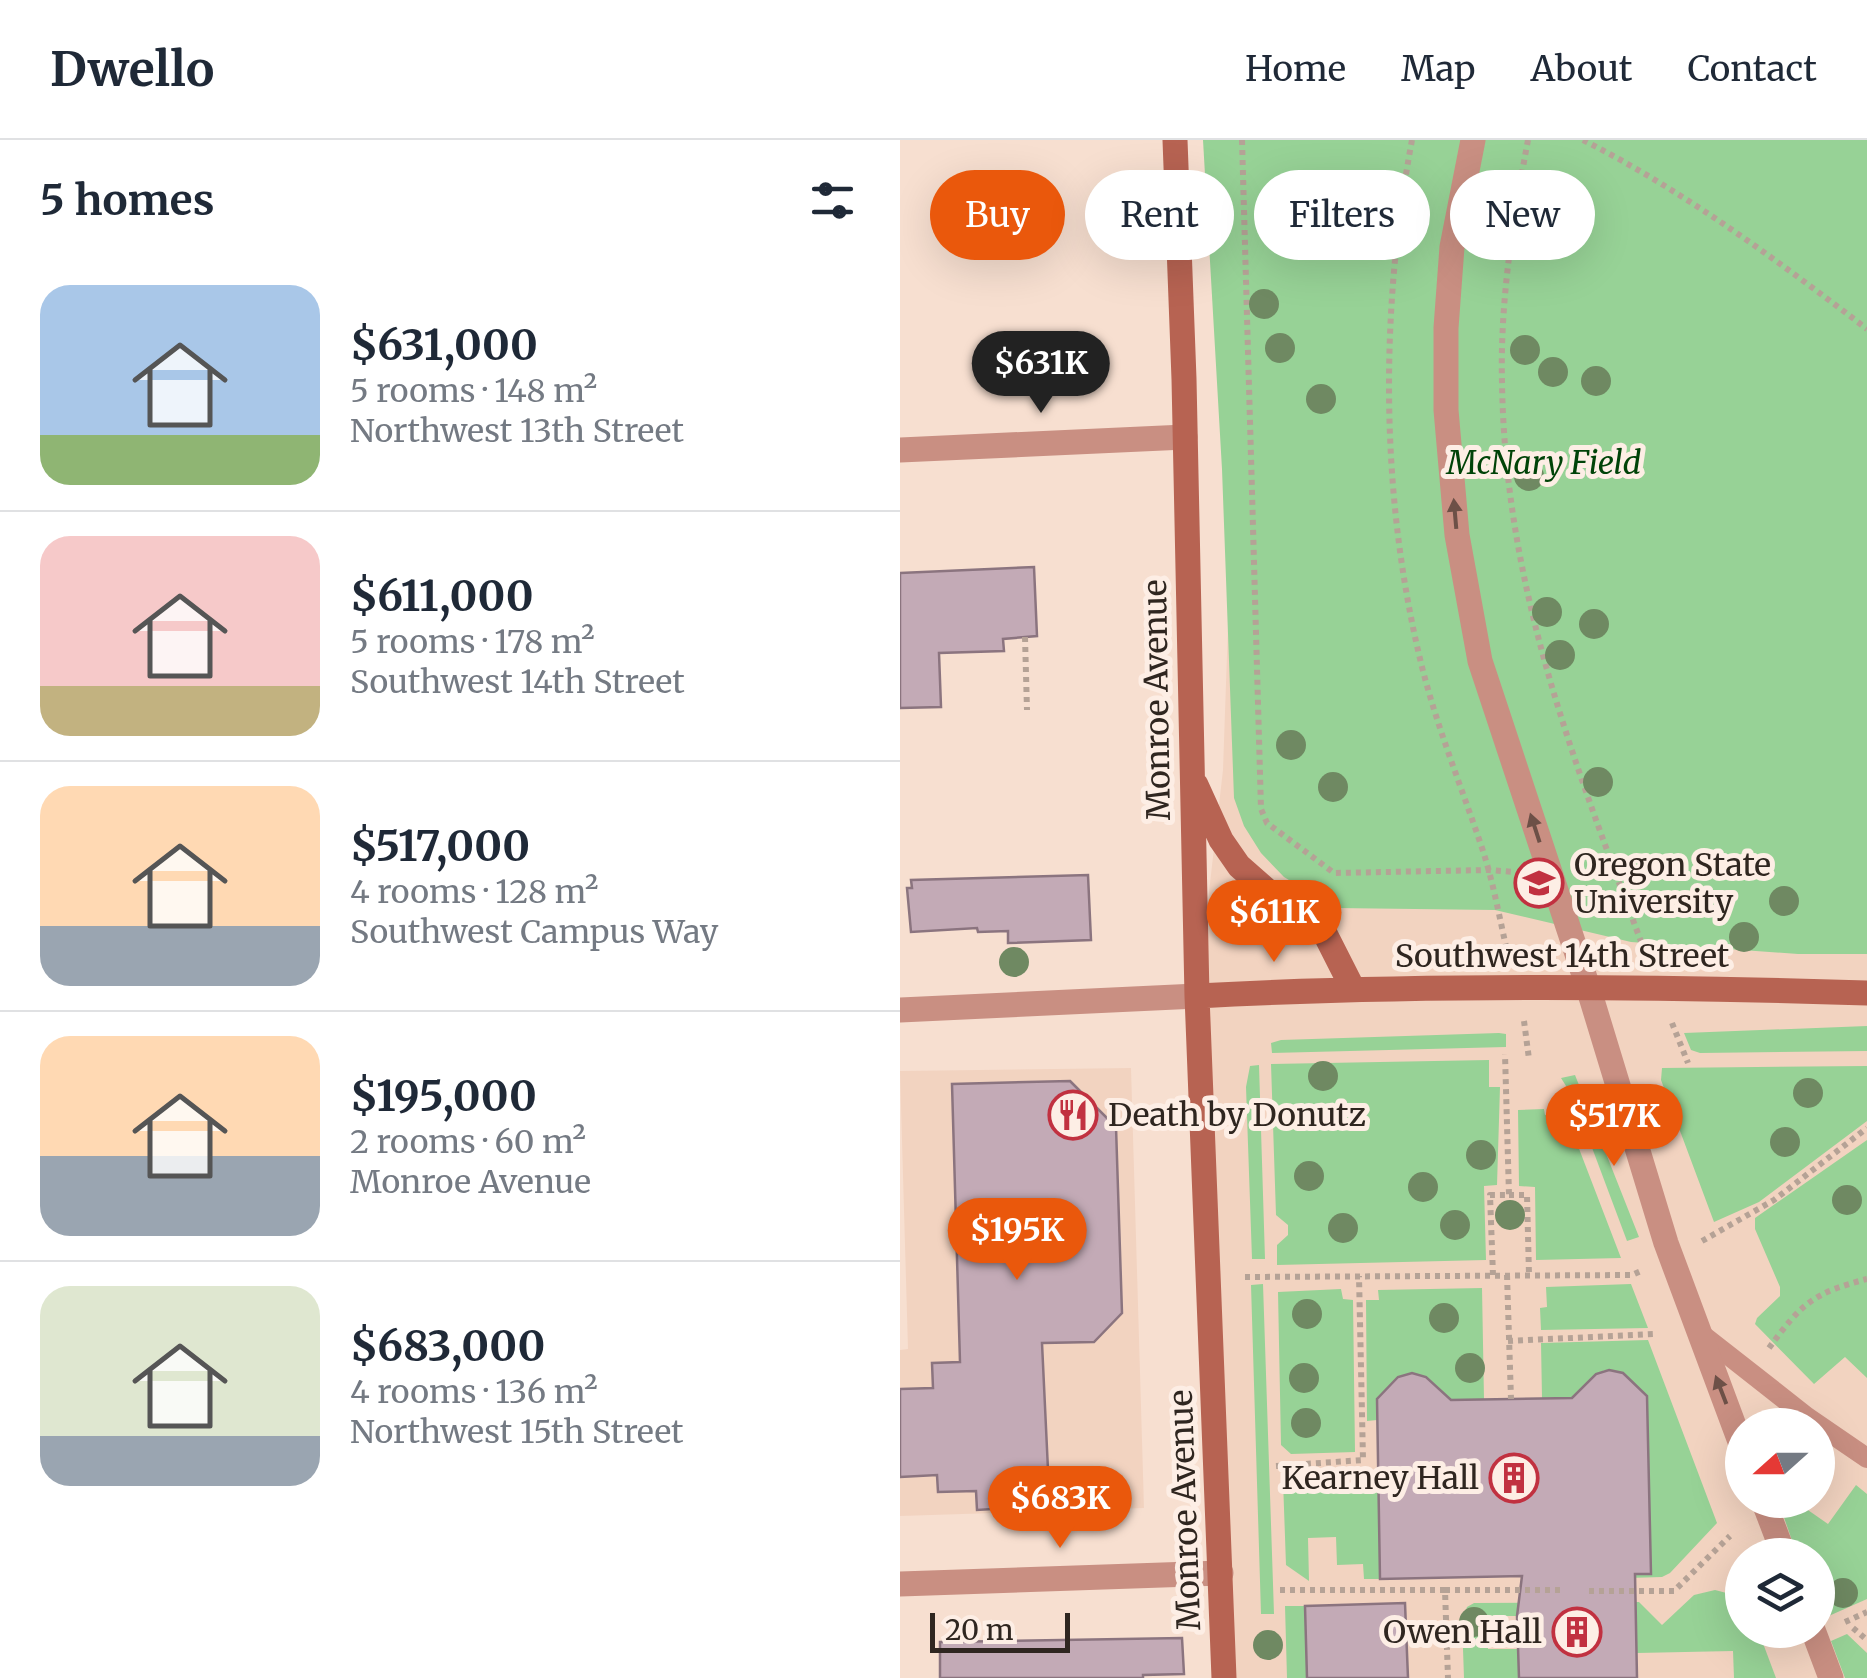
<!DOCTYPE html>
<meta charset="utf-8">
<style>
body{margin:0;font-family:Merriweather,serif;background:#f2f2f3;color:#1f2937;height:100vh;display:flex;flex-direction:column;font-size:38px;white-space:nowrap}
*{box-sizing:border-box;margin:0}
p{font-size:32px;color:#747a83}
.icon{flex:none;width:55px;height:55px;fill:none;stroke:currentColor;stroke-width:2;stroke-linecap:round;stroke-linejoin:round}
.map{position:relative;flex:1;overflow:hidden}
.details{display:flex;flex-direction:column;background:#fff;width:900px}
.details>*{flex:none}
.hud{position:absolute;left:30px;top:30px;width:785px;height:90px;display:flex;gap:20px}
.needle{width:65px;rotate:249deg}
.controls{position:absolute;left:825px;top:1268px;display:grid;gap:20px}
.controls a{display:grid;place-items:center;width:110px;height:110px;border-radius:50%;background:#fff;box-shadow:0 10px 40px #0002;font-size:50px}
.scale{position:absolute;left:30px;bottom:25px;width:140px;box-sizing:border-box;padding-left:10px;border:5px solid #2f2620;border-top:0;font-size:28px;line-height:35px;white-space:nowrap;color:#2f2620;-webkit-text-stroke:8px #fdeee5;paint-order:stroke}
.price{position:absolute;translate:-50% -85px;padding:0 22px;border-radius:35px;background:#ea580c;color:#fff;font-size:32px;line-height:65px;filter:drop-shadow(0 2px 5px #0008)}
.price::after{content:'';position:absolute;left:50%;top:60px;width:30px;height:22px;margin-left:-15px;background:inherit;clip-path:polygon(0 0,100% 0,50% 100%)}
.price.selected{background:#222;color:#fff}
ul{padding:0;list-style:none}
li{display:flex;align-items:center;gap:30px;height:250px;padding:0 40px}
li+li{border-top:2px solid #e0e1e3}
li span{display:grid;place-items:center;flex:none;width:280px;height:200px;border-radius:30px;color:#555}
li>.icon{margin-inline-start:auto}
span .icon{width:120px;height:120px;fill:#fffc;stroke-width:1}
li b{font-size:42px}
h2{display:flex;justify-content:space-between;align-items:center;height:120px;padding:0 40px;font-size:42px}
.chip{padding:0 35px;border-radius:45px;background:#fff;box-shadow:0 10px 40px #0002;font-size:35px;line-height:90px}
.chip.selected{background:#ea580c;color:#fff}
header{display:flex;align-items:center;gap:60px;box-sizing:border-box;height:140px;padding:0 50px;background:#fff;border-bottom:2px solid #e0e1e3}
header strong{font-size:48px}
nav{display:flex;gap:55px;margin-inline-start:auto;font-size:35px}
main{display:flex;flex:1;min-height:0}
.map>svg:first-child{display:block}
</style>
<header>
<strong>Dwello</strong>
<nav><a>Home</a><a>Map</a><a>About</a><a>Contact</a></nav>
</header>
<main>
<section class="details">
<h2>5 homes<svg class="icon" aria-label="filters" viewBox="0 0 24 24"><path d="M4 7h16M4 17h16"/><circle cx="9" cy="7" r="2"/><circle cx="15" cy="17" r="2"/></svg></h2>
<ul>
<li><span style="background:linear-gradient(#a9c7e8 75%,#8fb573 0)"><svg class="icon" aria-label="home" viewBox="0 0 24 24"><path d="M3 11l9-7 9 7M6 9v11h12V9"/></svg></span><div><b>$631,000</b><p>5 rooms · 148 m²</p><p>Northwest 13th Street</p></div></li>
<li><span style="background:linear-gradient(#f6c9c9 75%,#c2b280 0)"><svg class="icon" aria-label="home" viewBox="0 0 24 24"><path d="M3 11l9-7 9 7M6 9v11h12V9"/></svg></span><div><b>$611,000</b><p>5 rooms · 178 m²</p><p>Southwest 14th Street</p></div></li>
<li><span style="background:linear-gradient(#ffd9b3 70%,#9aa5b1 0)"><svg class="icon" aria-label="home" viewBox="0 0 24 24"><path d="M3 11l9-7 9 7M6 9v11h12V9"/></svg></span><div><b>$517,000</b><p>4 rooms · 128 m²</p><p>Southwest Campus Way</p></div></li>
<li><span style="background:linear-gradient(#ffd9b3 60%,#9aa5b1 0)"><svg class="icon" aria-label="home" viewBox="0 0 24 24"><path d="M3 11l9-7 9 7M6 9v11h12V9"/></svg></span><div><b>$195,000</b><p>2 rooms · 60 m²</p><p>Monroe Avenue</p></div></li>
<li><span style="background:linear-gradient(#dfe7d0 75%,#9aa5b1 0)"><svg class="icon" aria-label="home" viewBox="0 0 24 24"><path d="M3 11l9-7 9 7M6 9v11h12V9"/></svg></span><div><b>$683,000</b><p>4 rooms · 136 m²</p><p>Northwest 15th Street</p></div></li>
</ul>
</section>
<div class="map">
<svg width="967" height="1538" viewBox="0 0 967 1538">
<rect width="100%" height="100%" fill="#f7dfd0"/>
<path fill="#f2d3c0" fill-rule="evenodd" d="M967 0V1538H324L297 856 323 630 330 428ZM842 1285H918V1360H842ZM842 1415H918V1490H842Z
M231 928 244 1368 0 1376V1210L8 1209 0 931Z"/>
<path fill="#97d296" d="M303 0H967V814H898L731 802 595 770 435 768 384 737 361 713 344 686 334 658 322 329Z
M967 886V911L800 913 791 910 784 893Z
M599 893 606 894V907L372 913 371 903 381 900Z
M589 920V947H600L597 1045 584 1046 586 1120 377 1125V1105L388 1095V1085L376 1075 371 924Z
M359 925 365 1119H352L346 947 350 926Z
M967 926V981L859 1062 814 1082 761 940 762 928Z
M675 935 739 1097 727 1101 673 957 661 938Z
M644 969 645 975 656 974 660 981 668 980 721 1118 636 1120 635 1047 619 1046 618 970Z
M967 1000V1238L945 1217 914 1244 855 1184 857 1178 880 1156V1147L855 1089V1078Z
M363 1144 374 1474H361L351 1145Z
M731 1144 748 1188 641 1190 640 1168 647 1167 646 1147Z
M582 1148 584 1259 541 1260C534 1238 521 1230 498 1237L485 1261 477 1262V1280L467 1281 466 1160H479L478 1150Z
M441 1149 443 1159 453 1160 455 1312 391 1314 381 1305 378 1152Z
M748 1200 817 1383 770 1433 762 1437 693 1439V1435L751 1434 747 1257 738 1256C727 1221 692 1221 682 1257L642 1258 641 1203Z
M396 1331 397 1349 478 1348 480 1439H464L463 1424 437 1425 436 1397 408 1398 409 1441 386 1425 383 1340 388 1333Z
M956 1345 967 1354V1459L922 1479 918 1467V1415H897L878 1360H910L905 1368 928 1384Z
M815 1450 842 1457V1490H858L876 1538H834L833 1511 737 1513 735 1469 618 1472 617 1476H587L588 1509H618L619 1538H564L562 1480 567 1467 574 1463 739 1462 762 1485 794 1455Z
M385 1466H405L407 1538H387Z
M947 1494 967 1513V1538H945L931 1501Z"/>
<path fill="#c3aab6" stroke="#8b747f" stroke-width="2.5" d="M134 427 137 496 103 499 104 511 39 513 41 567 0 568V433Z
M188 735 191 800 108 803V791L78 792 77 788 11 792 7 748H12L11 740Z
M170 941 216 987 222 1173 194 1202 142 1203 149 1351 128 1352V1367L77 1370 76 1351 38 1352 37 1335 0 1337V1249L33 1248 32 1223 60 1222 52 944Z
M709 1230 723 1233 747 1256 751 1434H735L737 1538H619L617 1476 622 1436 480 1439 477 1259 498 1237 512 1233 526 1237 551 1260 672 1258 696 1234Z
M505 1463 508 1538H407L405 1466Z
M282 1498 284 1534 243 1535V1538H40V1502Z"/>
<g fill="none" stroke-linecap="round" stroke-linejoin="round">
<path stroke="#b5a296" stroke-width="6" stroke-dasharray="5 5" stroke-linecap="butt" d="M342 0 361 669 367 683 434 733 588 730 615 732
M512 0C480 170 480 354 521 523 537 588 562 648 583 711 594 745 600 781 608 815
M628 0C613 80 600 161 602 242 605 450 675 624 746 815
M683 0C784 51 878 121 967 189
M125 497 127 570
M687 736 715 737
M624 881 629 919
M772 883 788 923
M609 1055H627L629 1135
M802 1101 874 1060 967 988
M593 1135 590 1055H609L605 914
M607 1135 611 1259
M345 1137 732 1135 741 1131
M608 1201 754 1194
M869 1208C902 1163 913 1153 967 1139
M376 1326 463 1320 459 1136
M380 1450H545L548 1538
M545 1450H665
M689 1451H774L830 1396
M945 1482 967 1472
M953 1488 967 1500"/>
<path stroke="#c98f82" stroke-width="20" d="M800 1193 907 1277 967 1318"/>
<path stroke="#c98f82" stroke-width="25" d="M573 0 552 107 546 188V270L557 395 580 521 688 847 766 1103 842 1307
M0 310 285 297
M0 870 297 856
M863 1360 884 1415
M0 1444 321 1433
M913 1490 931 1538"/>
<path stroke="#b76352" stroke-width="25" d="M275 0 284 239 297 856 324 1538
M296 645 321 700 339 726 372 755 418 780 453 849
M297 856C520 844 743 846 967 853"/>
</g>
<g fill="#6f8962">
<circle cx="638" cy="80" r="15"/>
<circle cx="364" cy="164" r="15"/>
<circle cx="380" cy="208" r="15"/>
<circle cx="625" cy="210" r="15"/>
<circle cx="653" cy="232" r="15"/>
<circle cx="696" cy="241" r="15"/>
<circle cx="421" cy="259" r="15"/>
<circle cx="629" cy="336" r="15"/>
<circle cx="647" cy="472" r="15"/>
<circle cx="694" cy="484" r="15"/>
<circle cx="660" cy="515" r="15"/>
<circle cx="391" cy="605" r="15"/>
<circle cx="698" cy="642" r="15"/>
<circle cx="433" cy="647" r="15"/>
<circle cx="884" cy="761" r="15"/>
<circle cx="844" cy="797" r="15"/>
<circle cx="114" cy="822" r="15"/>
<circle cx="423" cy="936" r="15"/>
<circle cx="908" cy="953" r="15"/>
<circle cx="885" cy="1002" r="15"/>
<circle cx="581" cy="1015" r="15"/>
<circle cx="409" cy="1036" r="15"/>
<circle cx="523" cy="1047" r="15"/>
<circle cx="947" cy="1060" r="15"/>
<circle cx="610" cy="1075" r="15"/>
<circle cx="555" cy="1085" r="15"/>
<circle cx="443" cy="1088" r="15"/>
<circle cx="407" cy="1174" r="15"/>
<circle cx="544" cy="1178" r="15"/>
<circle cx="570" cy="1228" r="15"/>
<circle cx="404" cy="1238" r="15"/>
<circle cx="406" cy="1283" r="15"/>
<circle cx="943" cy="1453" r="15"/>
<circle cx="574" cy="1482" r="15"/>
<circle cx="368" cy="1505" r="15"/>
</g>
<defs><path id="oneway-solid" d="M-6-.8H1V-3.2L6.5 0L1 3.2V.8H-6Z" transform="scale(2.5)"/></defs>
<g fill="#6d5047">
<use href="#oneway-solid" transform="translate(555 374) rotate(-95)"/>
<use href="#oneway-solid" transform="translate(635 688) rotate(-108)"/>
<use href="#oneway-solid" transform="translate(821 1250) rotate(-111)"/>
</g>
<defs>
<g id="university-ring" transform="scale(2.5)"><circle r="9.5" fill="#fdeee5" stroke="#c13140" stroke-width="1.5"/><path d="M0-5L7-2L0 1L-7-2ZM-4 1L0 2.5L4 1V4Q0 6-4 4Z" fill="#c13140"/></g>
<g id="restaurant-ring" transform="scale(2.5)"><circle r="9.5" fill="#fdeee5" stroke="#c13140" stroke-width="1.5"/><path d="M-5-6h1v4h1v-4h1v4h1v-4h1v5L-1.5 .5V6h-2V.5L-5-1ZM5-6V6H3V1.5H1.5Q1.5-4 5-6Z" fill="#c13140"/></g>
<g id="building-ring" transform="scale(2.5)"><circle r="9.5" fill="#fdeee5" stroke="#c13140" stroke-width="1.5"/><path d="M-4-6H4V6H1V3H-1V6H-4ZM-2.5-4.3h1.7v1.8h-1.7ZM.8-4.3h1.7v1.8H.8ZM-2.5-1h1.7V.8h-1.7ZM.8-1h1.7V.8H.8Z" fill="#c13140"/></g>
</defs>
<g fill-rule="evenodd">
<use href="#university-ring" x="639" y="743"/>
<use href="#restaurant-ring" x="173" y="975"/>
<use href="#building-ring" x="614" y="1338"/>
<use href="#building-ring" x="677" y="1492"/>
</g>
<g text-anchor="middle" dominant-baseline="central" stroke-width="10" stroke-linejoin="round" paint-order="stroke">
<g font-size="32" font-style="italic" fill="#004308" stroke="#fdeee5">
<text x="644" y="323">McNary Field</text>
</g>
<g font-size="32" fill="#2f2620" stroke="#fdeee5">
<text transform="translate(257 560) rotate(-91)">Monroe Avenue</text>
<text x="662" y="816">Southwest 14th Street</text>
<text transform="translate(285 1370) rotate(-92)">Monroe Avenue</text>
</g>
<g font-size="32" fill="#2f2620" stroke="#fdeee5" text-anchor="start">
<text x="674" y="725">Oregon State<tspan x="674" dy="37">University</tspan></text>
<text x="208" y="975">Death by Donutz</text>
<text x="579" y="1338" text-anchor="end">Kearney Hall</text>
<text x="642" y="1492" text-anchor="end">Owen Hall</text>
</g>
</g>
</svg>
<div class="controls">
<a><svg class="needle" viewBox="-14 -14 28 28"><path d="M0-13l5 13h-10z" fill="#e53935"/><path d="M0 13l5-13h-10z" fill="#747a83"/></svg></a>
<a><svg class="icon" aria-label="layers" viewBox="0 0 24 24"><path d="M12 4l9 5-9 5-9-5zM3 14l9 5 9-5"/></svg></a>
</div>
<div class="scale">20 m</div>
<b class="price selected" style="left:141px;top:276px">$631K</b>
<b class="price" style="left:374px;top:825px">$611K</b>
<b class="price" style="left:714px;top:1029px">$517K</b>
<b class="price" style="left:117px;top:1143px">$195K</b>
<b class="price" style="left:160px;top:1411px">$683K</b>
<div class="hud">
<a class="chip selected">Buy</a>
<a class="chip">Rent</a>
<a class="chip">Filters</a>
<a class="chip">New</a>
</div>
</div>
</main>
